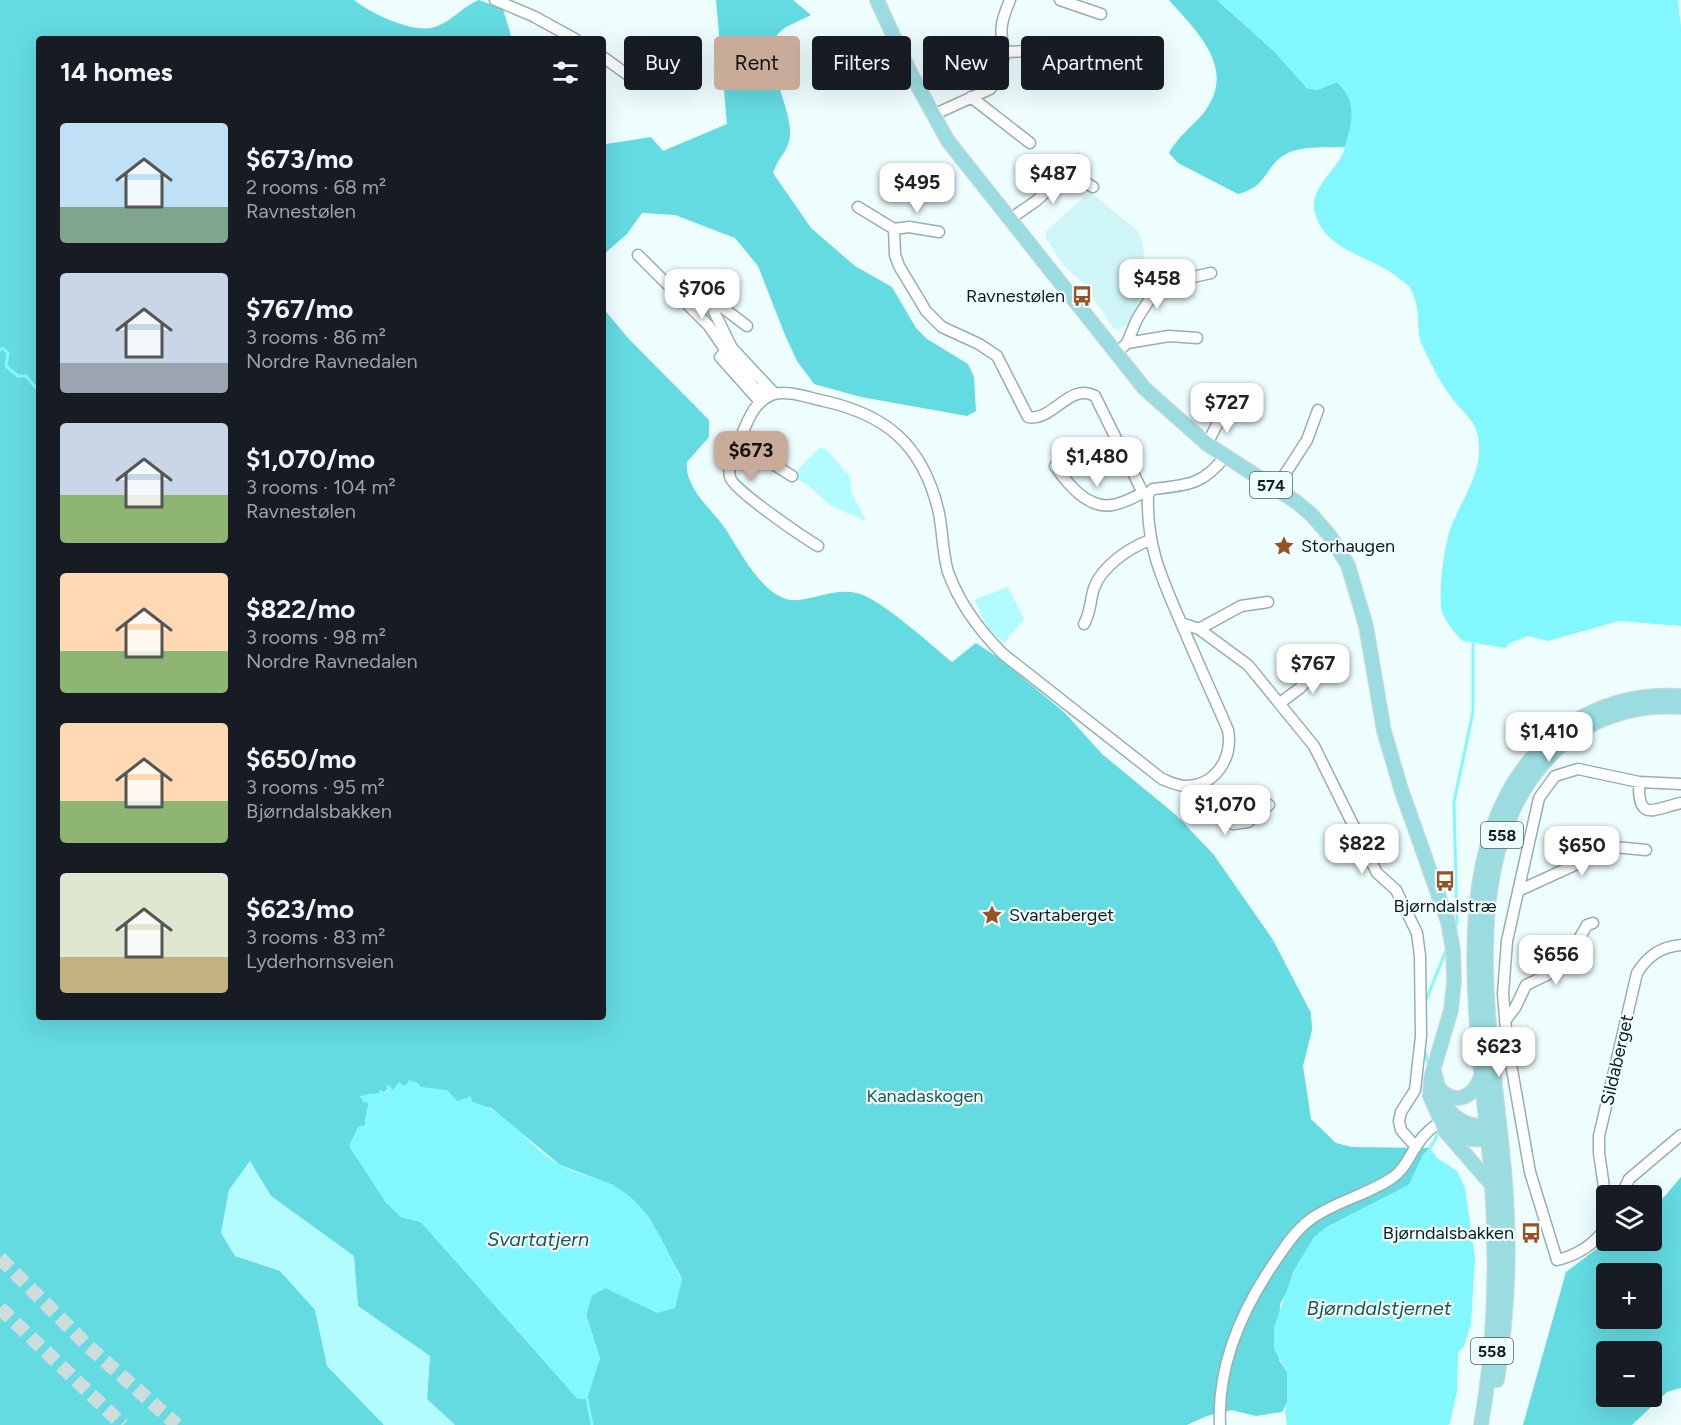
<!DOCTYPE html>
<meta charset="utf-8">
<style>
body{margin:0;font-family:Figtree,sans-serif;background:#20242c;color:#f1f3f6;height:100vh;display:flex;flex-direction:column;font-size:22px;white-space:nowrap}
*{box-sizing:border-box;margin:0}
p{font-size:20px;color:#9ea1a6}
.icon{flex:none;width:33px;height:33px;fill:none;stroke:currentColor;stroke-width:2;stroke-linecap:round;stroke-linejoin:round}
.map{position:relative;flex:1;overflow:hidden}
.panel{position:absolute;left:36px;top:36px;width:570px;height:984px;display:flex;flex-direction:column;background:#171b24;border-radius:6px;box-shadow:0 6px 24px #0002}
.panel>*{flex:none}
.guide{position:absolute;left:624px;top:36px;width:570px;height:54px;display:flex;gap:12px}
.buttons{position:absolute;left:1596px;top:1185px;display:grid;gap:12px}
.buttons a{display:grid;place-items:center;width:66px;height:66px;border-radius:6px;background:#171b24;box-shadow:0 6px 24px #0002;font-size:30px}
.price{position:absolute;translate:-50% -51px;padding:0 14px;border-radius:12px;background:#fff;color:#222;font-size:20px;line-height:39px;filter:drop-shadow(0 2px 3px #0008)}
.price::after{content:'';position:absolute;left:50%;top:36px;width:18px;height:14px;margin-left:-9px;background:inherit;clip-path:polygon(0 0,100% 0,50% 100%)}
.price.active{background:#c8ab98;color:#111}
ul{padding:0;list-style:none}
li{display:flex;align-items:center;gap:18px;height:150px;padding:0 24px}
li span{display:grid;place-items:center;flex:none;width:168px;height:120px;border-radius:6px;color:#555}
li>.icon{margin-inline-start:auto}
span .icon{width:72px;height:72px;fill:#fffc;stroke-width:1}
li b{font-size:26px}
h2{display:flex;justify-content:space-between;align-items:center;height:72px;padding:0 24px;font-size:26px}
.tag{padding:0 21px;border-radius:6px;background:#171b24;box-shadow:0 6px 24px #0002;font-size:21px;line-height:54px}
.tag.active{background:#c8ab98;color:#111}
.map>svg:first-child{display:block}
</style>
<div class="map">
<svg width="1681" height="1425" viewBox="0 0 1681 1425">
<rect width="100%" height="100%" fill="#eefeff"/>
<path fill="#d0f5f7" d="M1090 192 1138 231 1143 243 1144 255 1138 308 1128 324 1119 330 1114 329 1084 284 1063 265 1046 238V231Z"/>
<path fill="#b2fbff" d="M686 285 700 292 724 337 678 293Z
M820 447 827 450 850 477 851 492 866 521 831 506 809 486 792 476Z
M1008 587 1024 619 1004 643 988 628 974 600Z
M250 1161 271 1196 354 1256 358 1306 430 1356 427 1399 455 1425H384L327 1366 315 1310 280 1271 235 1256 221 1233 229 1190Z"/>
<path fill="#64dae1" fill-rule="evenodd" d="M0 0H354C370 13 410 32 431 28 448 25 463 6 479 0L503 9 512 39H39V1017H603V308L628 338 709 420V437L687 462C684 486 709 507 722 524 738 546 761 597 792 600 810 602 836 586 860 594 883 601 931 645 952 662L976 643 996 656 1064 712 1102 754 1176 815 1214 855 1273 940 1311 1013 1312 1030 1303 1066 1311 1119 1336 1143 1352 1147 1430 1148 1423 1155 1409 1185 1325 1228 1293 1272 1290 1287 1280 1304 1279 1360 1287 1372V1403L1282 1412 1256 1416 1231 1410 1207 1416 1187 1425H455L427 1399 430 1356 358 1306 354 1256 271 1196 250 1161 229 1190 221 1233 235 1256 280 1271 315 1310 327 1366 384 1425H0ZM416 1082 420 1087 449 1094 457 1101 491 1108 560 1165 613 1185 648 1216 682 1279 605 1288 592 1295 586 1315 600 1359 578 1399 421 1222 401 1217 365 1121 369 1103 363 1100 365 1095 383 1093 389 1088 392 1090Z
M716 0H793L811 15C802 20 790 24 782 30 756 51 793 108 790 136 789 150 777 159 773 173L811 228 855 266 892 287 916 328 927 339 968 364 974 377 976 411 967 416 861 397 814 384 797 361 785 335 758 266 735 238 675 215 642 213 627 234 603 255V141L606 144 651 137 663 151 727 124Z
M1169 0H1217L1275 52 1307 88 1317 90 1337 82C1359 103 1353 121 1345 147 1325 148 1301 145 1284 155 1264 168 1267 187 1238 194L1178 163 1169 153C1178 137 1190 128 1202 115 1239 70 1198 33 1169 0Z
M1681 1177V1388L1667 1392 1632 1425H1523L1566 1272 1607 1241 1652 1240V1207L1664 1197ZM1606 1274H1652V1318H1606ZM1606 1352H1652V1396H1606Z"/>
<path fill="#83f7fe" d="M1217 0H1678L1681 26V626L1619 621 1548 641 1528 636 1508 644 1506 648 1463 641C1456 635 1445 621 1442 612 1438 594 1444 548 1450 530 1461 499 1485 472 1478 436 1475 421 1465 414 1455 402 1442 386 1432 366 1423 347 1414 328 1423 308 1409 286 1405 282 1399 279 1395 275 1367 255 1325 250 1315 213 1309 191 1332 173 1341 157 1344 152 1345 145 1347 140 1353 118 1356 99 1337 82L1317 90 1307 88 1275 52Z
M409 1080 418 1083 420 1087 447 1090 457 1101 471 1096 472 1102C509 1111 528 1147 560 1165 576 1174 596 1177 612 1185 649 1202 664 1246 682 1280L675 1308 657 1313 605 1288 592 1295 586 1315 600 1359 587 1399H578L421 1222 401 1217 386 1203 349 1146 358 1127 365 1125 369 1103 363 1102 360 1096 379 1093 380 1089 384 1093 388 1091 386 1086 389 1085 393 1090 399 1082 405 1087Z
M1430 1148 1437 1158 1457 1171 1465 1188 1475 1258 1471 1324 1464 1346 1458 1353 1457 1392 1450 1423 1448 1425H1287L1285 1411 1287 1403V1372L1274 1349V1328L1293 1272 1314 1237 1325 1228 1409 1185 1423 1155Z"/>
<g fill="none" stroke-linecap="round" stroke-linejoin="round">
<path stroke="#83f7fe" stroke-width="3" d="M0 350 3 348 8 353 6 366 18 376H26L35 387 39 384
M1455 928 1457 923 1454 802 1473 712V644
M1425 1003 1447 948
M1424 1049 1429 1066
M1430 1148 1440 1131
M587 1399 592 1425"/>
<path stroke="#cddcdd" stroke-width="14" stroke-dasharray="14 7" stroke-linecap="butt" d="M0 1258 87 1345 177 1425
M0 1308 123 1425"/>
<g stroke="#96afb0" stroke-width="13">
<path id="minor" d="M495 0 533 16 575 39
M1060 0 1101 14
M1005 52C998 31 1002 19 1010 0
M603 57 639 83
M971 97 1030 143
M933 115 990 89 998 80 1005 52C1063 49 1093 49 1144 78
M1067 172 1078 160
M858 207 894 229 895 255 899 266 926 311 942 327 979 344 997 356 1028 417C1053 422 1069 382 1095 396L1143 493
M1010 219 1036 201 1067 172 1093 187
M894 229 909 227 939 232
M638 255 709 326 726 351 720 357 760 402
M747 326 706 295 732 348 726 351 754 387 768 396
M1127 343 1169 336 1197 338
M732 348 775 394
M1116 354 1127 343 1137 319 1153 294 1193 277 1211 273
M738 442 792 476
M1207 444 1223 413
M1055 466C1067 483 1087 509 1112 505 1122 504 1134 497 1143 493L1148 494
M1276 488 1307 440 1318 410
M818 546C803 537 732 489 730 477 727 463 736 446 742 434 749 418 754 403 771 395 786 389 809 398 824 401 887 415 922 445 938 509 943 529 942 552 948 572 960 605 979 630 1003 654L1162 779C1170 782 1178 786 1185 786 1216 786 1233 758 1228 730 1213 695 1197 661 1182 625 1162 579 1146 546 1148 494L1153 489C1187 485 1204 485 1225 456
M1181 623 1199 629 1248 665 1314 746 1377 873 1396 890 1417 933 1420 956 1421 1036 1415 1090 1401 1112 1399 1121 1401 1130 1416 1147
M1084 624C1091 612 1090 600 1094 588 1102 566 1129 548 1150 540
M1199 629 1241 606 1268 602
M1280 703 1300 688 1325 662
M1639 782C1638 823 1653 809 1681 803
M1197 785 1205 799 1233 824 1248 822 1269 805
M1518 891 1614 847 1646 850
M1505 1021 1515 1008 1526 985 1547 975 1579 939 1587 925 1593 923
M1621 1196 1629 1179 1681 1135
M1606 1201 1599 1153V1136L1637 973C1648 956 1660 947 1681 945
M1606 1227C1594 1245 1578 1255 1557 1260L1530 1172 1507 1041 1503 994 1507 941 1539 798 1555 776 1578 769 1639 782 1681 784
M1220 1425C1217 1365 1242 1309 1276 1260 1286 1245 1296 1230 1311 1219 1336 1201 1367 1195 1392 1178 1406 1168 1410 1154 1419 1142 1426 1131 1436 1125 1446 1118"/>
</g>
<g stroke="#d9dbdb" stroke-width="16">
<path id="major" d="M877 0 909 70 948 141 1144 388 1207 444 1295 501 1311 514 1330 536 1348 565 1366 626 1384 731 1401 789 1448 922 1453 950 1454 981 1451 1010 1431 1078 1430 1096 1446 1132 1492 1185
M1435 1074C1440 1096 1445 1116 1469 1124 1477 1126 1485 1126 1493 1129
M1439 1088C1455 1107 1474 1097 1481 1076
M1446 1127C1461 1138 1478 1144 1495 1135
M1497 1380C1507 1319 1510 1257 1506 1195 1498 1058 1444 856 1556 750 1589 718 1636 704 1681 707
M1481 1425C1495 1345 1497 1266 1492 1185 1483 1048 1432 831 1558 733 1593 705 1636 693 1681 696"/>
</g>
<use href="#minor" stroke="#fff" stroke-width="10"/>
<use href="#major" stroke="#9bdce0" stroke-width="14"/>
</g>
<defs>
<g id="bus-bare" transform="scale(1.62)"><path d="M-5-6H5V4H4V6H2V4H-2V6H-4V4H-5ZM-3.5-4V0h7V-4ZM-3.5 1.2v1.5H-2V1.2ZM2 1.2v1.5H3.5V1.2Z" fill="#975226" stroke="#eefeff" stroke-width="2.5" paint-order="stroke"/></g>
<g id="sight-bare" transform="scale(1.62)"><path d="M0-6L1.8-2.2L6-1.7L2.9 1.2L3.7 5.4L0 3.3L-3.7 5.4L-2.9 1.2L-6-1.7L-1.8-2.2Z" fill="#975226" stroke="#eefeff" stroke-width="2.5" paint-order="stroke"/></g>
</defs>
<g fill-rule="evenodd">
<use href="#bus-bare" x="1082" y="296"/>
<use href="#sight-bare" x="1284" y="546"/>
<use href="#bus-bare" x="1445" y="881"/>
<use href="#sight-bare" x="992" y="915"/>
<use href="#bus-bare" x="1531" y="1233"/>
</g>
<g text-anchor="middle" dominant-baseline="central" stroke-width="4.5" stroke-linejoin="round" paint-order="stroke">
<g fill="#eefeff" stroke="#556061" stroke-width="1.5">
<rect x="1250" y="472" width="42" height="26" rx="4.5"/>
<rect x="1481" y="822" width="42" height="26" rx="4.5"/>
<rect x="1471" y="1338" width="42" height="26" rx="4.5"/>
</g>
<g font-size="16" font-weight="bold" fill="#131c1d">
<text x="1271" y="485">574</text>
<text x="1502" y="835">558</text>
<text x="1492" y="1351">558</text>
</g>
<g font-size="18" fill="#131c1d" stroke="#eefeff" text-anchor="end">
<text x="1065" y="296">Ravnestølen</text>
<text x="1301" y="546" text-anchor="start">Storhaugen</text>
<text x="1445" y="906" text-anchor="middle">Bjørndalstræ</text>
<text x="1009" y="915" text-anchor="start">Svartaberget</text>
<text x="1514" y="1233">Bjørndalsbakken</text>
</g>
<g font-size="18" fill="#131c1d" stroke="#eefeff">
<text transform="translate(1617 1060) rotate(-77)">Sildaberget</text>
</g>
<g font-size="18" fill="#215558" stroke="#eefeff">
<text x="925" y="1096">Kanadaskogen</text>
</g>
<g font-size="20" font-style="italic" fill="#205357" stroke="#eefeff">
<text x="538" y="1239">Svartatjern</text>
<text x="1379" y="1308">Bjørndalstjernet</text>
</g>
</g>
</svg>
<div class="buttons">
<a><svg class="icon" aria-label="layers" viewBox="0 0 24 24"><path d="M12 4l9 5-9 5-9-5zM3 14l9 5 9-5"/></svg></a>
<a>+</a>
<a>−</a>
</div>
<b class="price" style="left:1053px;top:205px">$487</b>
<b class="price" style="left:917px;top:214px">$495</b>
<b class="price" style="left:1157px;top:310px">$458</b>
<b class="price" style="left:702px;top:320px">$706</b>
<b class="price" style="left:1227px;top:434px">$727</b>
<b class="price active" style="left:751px;top:482px">$673</b>
<b class="price" style="left:1097px;top:488px">$1,480</b>
<b class="price" style="left:1313px;top:695px">$767</b>
<b class="price" style="left:1549px;top:763px">$1,410</b>
<b class="price" style="left:1225px;top:836px">$1,070</b>
<b class="price" style="left:1362px;top:875px">$822</b>
<b class="price" style="left:1582px;top:877px">$650</b>
<b class="price" style="left:1556px;top:986px">$656</b>
<b class="price" style="left:1499px;top:1078px">$623</b>
<div class="guide">
<a class="tag">Buy</a>
<a class="tag active">Rent</a>
<a class="tag">Filters</a>
<a class="tag">New</a>
<a class="tag">Apartment</a>
</div>
<section class="panel">
<h2>14 homes<svg class="icon" aria-label="filters" viewBox="0 0 24 24"><path d="M4 7h16M4 17h16"/><circle cx="9" cy="7" r="2"/><circle cx="15" cy="17" r="2"/></svg></h2>
<ul>
<li><span style="background:linear-gradient(#bfe0f5 70%,#7fa58c 0)"><svg class="icon" aria-label="home" viewBox="0 0 24 24"><path d="M3 11l9-7 9 7M6 9v11h12V9"/></svg></span><div><b>$673/mo</b><p>2 rooms · 68 m²</p><p>Ravnestølen</p></div></li>
<li><span style="background:linear-gradient(#c9d6e8 75%,#9aa5b1 0)"><svg class="icon" aria-label="home" viewBox="0 0 24 24"><path d="M3 11l9-7 9 7M6 9v11h12V9"/></svg></span><div><b>$767/mo</b><p>3 rooms · 86 m²</p><p>Nordre Ravnedalen</p></div></li>
<li><span style="background:linear-gradient(#c9d6e8 60%,#8fb573 0)"><svg class="icon" aria-label="home" viewBox="0 0 24 24"><path d="M3 11l9-7 9 7M6 9v11h12V9"/></svg></span><div><b>$1,070/mo</b><p>3 rooms · 104 m²</p><p>Ravnestølen</p></div></li>
<li><span style="background:linear-gradient(#ffd9b3 65%,#8fb573 0)"><svg class="icon" aria-label="home" viewBox="0 0 24 24"><path d="M3 11l9-7 9 7M6 9v11h12V9"/></svg></span><div><b>$822/mo</b><p>3 rooms · 98 m²</p><p>Nordre Ravnedalen</p></div></li>
<li><span style="background:linear-gradient(#ffd9b3 65%,#8fb573 0)"><svg class="icon" aria-label="home" viewBox="0 0 24 24"><path d="M3 11l9-7 9 7M6 9v11h12V9"/></svg></span><div><b>$650/mo</b><p>3 rooms · 95 m²</p><p>Bjørndalsbakken</p></div></li>
<li><span style="background:linear-gradient(#dfe7d0 70%,#c2b280 0)"><svg class="icon" aria-label="home" viewBox="0 0 24 24"><path d="M3 11l9-7 9 7M6 9v11h12V9"/></svg></span><div><b>$623/mo</b><p>3 rooms · 83 m²</p><p>Lyderhornsveien</p></div></li>
</ul>
</section>
</div>
